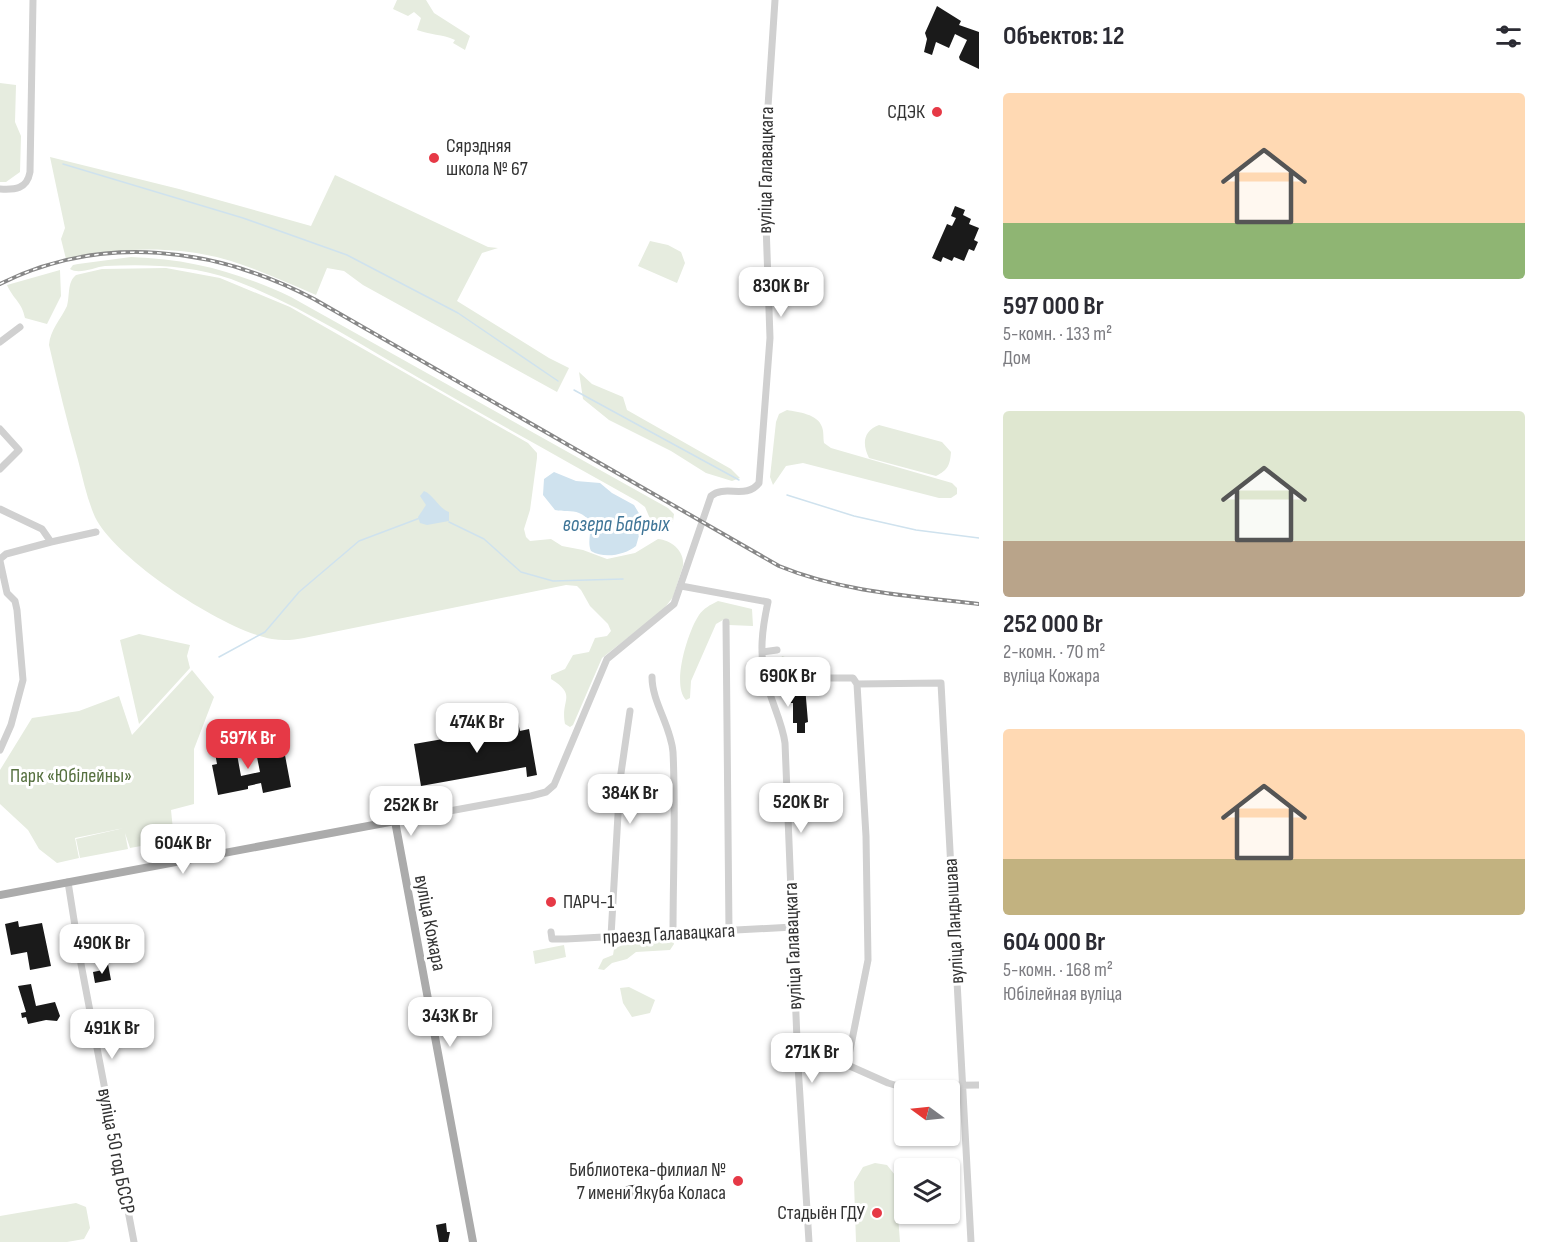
<!DOCTYPE html>
<html lang="ru">
<meta charset="utf-8">
<style>
body{margin:0;font-family:"Sofia Sans Condensed",sans-serif;background:#f2f2f3;color:#2b2b33;height:100vh;display:flex;flex-direction:column;font-size:22px;white-space:nowrap}
*{box-sizing:border-box;margin:0}
p{font-size:20px;color:#7c7c81}
.icon{flex:none;width:33px;height:33px;fill:none;stroke:currentColor;stroke-width:2;stroke-linecap:round;stroke-linejoin:round}
.map{position:relative;flex:1;overflow:hidden}
.details{display:flex;flex-direction:column;background:#fff;width:570px}
.details>*{flex:none}
.needle{width:39px;rotate:285deg}
.buttons{position:absolute;left:894px;top:1080px;display:grid;gap:12px}
.buttons a{display:grid;place-items:center;width:66px;height:66px;border-radius:6px;background:#fff;box-shadow:0 2px 4px #0004;font-size:30px}
.price{position:absolute;translate:-50% -51px;padding:0 14px;border-radius:12px;background:#fff;color:#222;font-size:20px;line-height:39px;filter:drop-shadow(0 2px 3px #0008)}
.price::after{content:'';position:absolute;left:50%;top:36px;width:18px;height:14px;margin-left:-9px;background:inherit;clip-path:polygon(0 0,100% 0,50% 100%)}
.price.active{background:#e63946;color:#fff}
ul{padding:0;list-style:none}
li{display:grid;align-content:center;gap:12px;height:318px;padding:0 24px}
li span{display:grid;place-items:center;height:186px;border-radius:6px;color:#555}
li>.icon{margin-inline-start:auto}
span .icon{width:108px;height:108px;fill:#fffc;stroke-width:1}
li b{font-size:26px}
h2{display:flex;justify-content:space-between;align-items:center;height:72px;padding:0 24px;font-size:26px}
main{display:flex;flex:1;min-height:0}
.map>svg:first-child{display:block}
</style>
<main>
<div class="map">
<svg width="979" height="1242" viewBox="0 0 979 1242">
<rect width="100%" height="100%" fill="#fff"/>
<path fill="#e6ecdf" d="M397 0H426L434 13 470 36 465 50 453 43 455 40C442 34 430 35 417 30L421 18 414 12 408 16 393 9Z
M0 83 16 85 15 122 21 136 20 172 6 182H0Z
M50 157 179 189 311 226 335 175 488 247 498 248 482 253 457 301 549 358 569 368 557 392 363 285 344 271 327 268 316 295C288 283 260 270 231 261 179 245 119 247 66 259L61 239 65 228Z
M650 241 668 245 681 252 685 263 677 283 638 266Z
M131 257C191 259 237 272 291 297L668 508 674 514 673 521 664 530 654 528 645 507 637 501C565 460 491 420 419 378 358 343 298 304 231 279 192 265 146 264 105 266 95 267 79 275 70 269L73 265 78 264Z
M166 268 220 278 290 307 528 443 537 453V458L530 510 524 529 526 537 530 541 551 539 562 546 583 550 607 559 635 553 658 539C671 540 685 551 683 566L673 597 663 610 602 658 573 725 570 727 565 724C560 699 578 696 551 679V675L565 669 573 655 589 652 595 638 607 636 611 631 608 624 590 606 581 590 577 586 566 585 304 638C294 640 283 641 272 639 225 631 116 560 95 517 87 499 83 479 78 460 67 422 58 384 49 345 50 330 61 319 67 306 70 296 67 282 76 275L102 269Z
M60 270 61 296 47 324 25 318C22 302 13 299 7 285Z
M579 372 592 384 623 397 627 410 731 469 740 478 732 481 706 473 671 451 609 420 583 399Z
M787 410C798 412 818 414 822 427 824 432 823 437 824 443L831 448 952 483 957 488V494L951 498H939L803 463 786 466 773 485 770 477 776 422 779 414Z
M879 425 942 442 951 452C950 465 948 470 936 476L869 458C862 444 863 431 879 425Z
M718 601 752 609 753 626 729 625 728 621 723 620 716 624 691 681 690 698 686 700C671 685 688 631 699 615 704 608 710 605 718 601Z
M139 634 190 645 187 656 190 668 139 724 120 640Z
M782 656 812 666 808 681 777 671Z
M192 670 214 697 194 749V804L171 810 174 840 130 848 125 833 128 849 80 858 76 839 124 828 75 838 79 858 57 863 39 849 28 830 0 804V770L32 718 79 711 119 696 132 735Z
M672 938 674 944 670 950 636 952 627 959 612 963 604 970 598 969 603 959 613 955 614 949 633 940Z
M564 945 566 957 535 964 533 951Z
M629 987 655 1000 650 1013 632 1017 623 1003 620 988Z
M875 1163 887 1165 895 1175 900 1242H856L854 1182 863 1167Z
M76 1203 86 1207 90 1228 84 1239 67 1242H0V1216Z"/>
<path fill="#cfe2ee" d="M554 472 576 481 600 483 612 493 634 505 640 515 642 525 636 546C625 555 604 559 591 551 585 538 599 521 579 513 572 510 563 512 555 510L543 495 544 479Z
M424 491C434 495 438 508 449 512V521L427 525 420 523 418 517 426 505 420 496Z"/>
<g fill="none" stroke-linecap="round" stroke-linejoin="round">
<path stroke="#cfe2ee" stroke-width="1.5" d="M63 164 243 218 347 255 458 313 558 381
M574 390 739 480
M787 495 854 516 916 530 979 538
M449 522 484 539 521 572 553 581 623 579
M219 657 265 632 299 592 359 541 420 518"/>
</g>
<path fill="#1a1a1a" d="M937 6 961 21 959 25 979 32V69L960 60 959 57 967 40 955 34 949 48 936 42 932 55 924 52 927 39 925 33Z
M955 206 965 210 963 215 971 219 969 224 979 228 974 240 978 242 974 251 969 249 964 261 954 257 952 261 943 257 941 262 932 258 947 224 952 226 956 218 951 216Z
M805 686 808 722 805 723V733H797V723H793V703H786V692L795 691V687Z
M517 718 520 731 529 729 537 775 527 777 526 767 421 786 414 744 478 733 476 725Z
M234 738 241 776 260 772 257 757 278 753V751L284 750 291 787 263 793 261 783 248 786V789L218 795 212 765 217 764 213 742Z
M18 921 19 927 42 923 51 966 30 970 27 952 11 955 5 924Z
M108 964 111 980 95 983 93 972 103 970 102 965Z
M31 984 36 1006 55 1002 60 1016 57 1021 46 1020 28 1024 26 1017 22 1018 21 1013 26 1012 18 986Z
M639 1184 640 1197 622 1199 621 1187Z
M446 1223 447 1232H450L448 1242H439L436 1225Z"/>
<g fill="none" stroke-linecap="round" stroke-linejoin="round">
<path stroke="#d0d0d0" stroke-width="7" d="M0 189C15 190 27 189 30 172L33 0
M0 342 20 327
M0 429 19 450 0 469
M0 509 42 529 51 542 96 532
M0 559 6 554 51 542
M0 561 7 593 15 601 17 610 23 680 11 725 0 750
M681 586 768 602C762 629 759 654 766 680 771 702 782 721 785 743L798 1065 809 1242
M726 622 729 931
M762 652 777 650
M652 677C652 702 671 726 673 752 676 812 673 873 673 933
M821 678H853L857 684 866 836 868 960 847 1065
M857 684 941 683 971 1242
M395 821 531 796 546 792 554 785 607 659 674 604 711 496C725 484 746 500 759 483L770 338 764 167 775 0
M68 882 81 964 134 1242
M551 932 552 939H566L793 927
M611 936 620 780 630 711
M797 1047H807L888 1083 898 1086 979 1085"/>
<path stroke="#ababab" stroke-width="8" d="M0 895 395 821 473 1242"/>
<g stroke="#888" stroke-width="4">
<path id="rail" d="M0 284C102 233 215 247 314 299L779 566C842 592 911 596 979 604"/>
</g>
<use href="#rail" stroke="#fff" stroke-width="1.5" stroke-dasharray="4.5" stroke-linecap="butt"/>
</g>
<g fill="#e63946" stroke="#fff" stroke-width="2">
<circle cx="937" cy="112" r="6"/>
<circle cx="434" cy="158" r="6"/>
<circle cx="551" cy="902" r="6"/>
<circle cx="738" cy="1181" r="6"/>
<circle cx="877" cy="1213" r="6"/>
</g>
<g text-anchor="middle" dominant-baseline="central" stroke-width="6" stroke-linejoin="round" paint-order="stroke">
<g font-size="20" fill="#333" stroke="#fff" text-anchor="end">
<text x="925" y="112">СДЭК</text>
<text x="446" y="146" text-anchor="start">Сярэдняя<tspan x="446" dy="23">школа № 67</tspan></text>
<text x="563" y="902" text-anchor="start">ПАРЧ-1</text>
<text x="726" y="1170">Библиотека-филиал №<tspan x="726" dy="23">7 имени Якуба Коласа</tspan></text>
<text x="865" y="1213">Стадыён ГДУ</text>
</g>
<g font-size="20" fill="#333" stroke="#fff">
<text transform="translate(766 170) rotate(-89)">вуліца Галавацкага</text>
<text transform="translate(954 921) rotate(-93)">вуліца Ландышава</text>
<text transform="translate(430 923) rotate(79)">вуліца Кожара</text>
<text transform="translate(669 934) rotate(-3)">праезд Галавацкага</text>
<text transform="translate(793 946) rotate(-92)">вуліца Галавацкага</text>
<text transform="translate(116 1151) rotate(79)">вуліца 50 год БССР</text>
</g>
<g font-size="20" fill="#56703f" stroke="#fff">
<text x="71" y="776">Парк «Юбілейны»</text>
</g>
<g font-size="21" font-style="italic" fill="#3f7597" stroke="#fff">
<text x="616" y="524">возера Бабрых</text>
</g>
</g>
</svg>
<div class="buttons">
<a><svg class="needle" viewBox="-14 -14 28 28"><path d="M0-13l5 13h-10z" fill="#e53935"/><path d="M0 13l5-13h-10z" fill="#7c7c81"/></svg></a>
<a><svg class="icon" aria-label="layers" viewBox="0 0 24 24"><path d="M12 4l9 5-9 5-9-5zM3 14l9 5 9-5"/></svg></a>
</div>
<b class="price" style="left:781px;top:318px">830K Br</b>
<b class="price" style="left:788px;top:708px">690K Br</b>
<b class="price" style="left:477px;top:754px">474K Br</b>
<b class="price active" style="left:248px;top:770px">597K Br</b>
<b class="price" style="left:630px;top:825px">384K Br</b>
<b class="price" style="left:801px;top:834px">520K Br</b>
<b class="price" style="left:411px;top:837px">252K Br</b>
<b class="price" style="left:183px;top:875px">604K Br</b>
<b class="price" style="left:102px;top:975px">490K Br</b>
<b class="price" style="left:450px;top:1048px">343K Br</b>
<b class="price" style="left:112px;top:1060px">491K Br</b>
<b class="price" style="left:812px;top:1084px">271K Br</b>
</div>
<section class="details">
<h2>Объектов: 12<svg class="icon" aria-label="filters" viewBox="0 0 24 24"><path d="M4 7h16M4 17h16"/><circle cx="9" cy="7" r="2"/><circle cx="15" cy="17" r="2"/></svg></h2>
<ul>
<li><span style="background:linear-gradient(#ffd9b3 70%,#8fb573 0)"><svg class="icon" aria-label="home" viewBox="0 0 24 24"><path d="M3 11l9-7 9 7M6 9v11h12V9"/></svg></span><div><b>597 000 Br</b><p>5-комн. · 133 m²</p><p>Дом</p></div></li>
<li><span style="background:linear-gradient(#dfe7d0 70%,#b9a48a 0)"><svg class="icon" aria-label="home" viewBox="0 0 24 24"><path d="M3 11l9-7 9 7M6 9v11h12V9"/></svg></span><div><b>252 000 Br</b><p>2-комн. · 70 m²</p><p>вуліца Кожара</p></div></li>
<li><span style="background:linear-gradient(#ffd9b3 70%,#c2b280 0)"><svg class="icon" aria-label="home" viewBox="0 0 24 24"><path d="M3 11l9-7 9 7M6 9v11h12V9"/></svg></span><div><b>604 000 Br</b><p>5-комн. · 168 m²</p><p>Юбілейная вуліца</p></div></li>
</ul>
</section>
</main>
